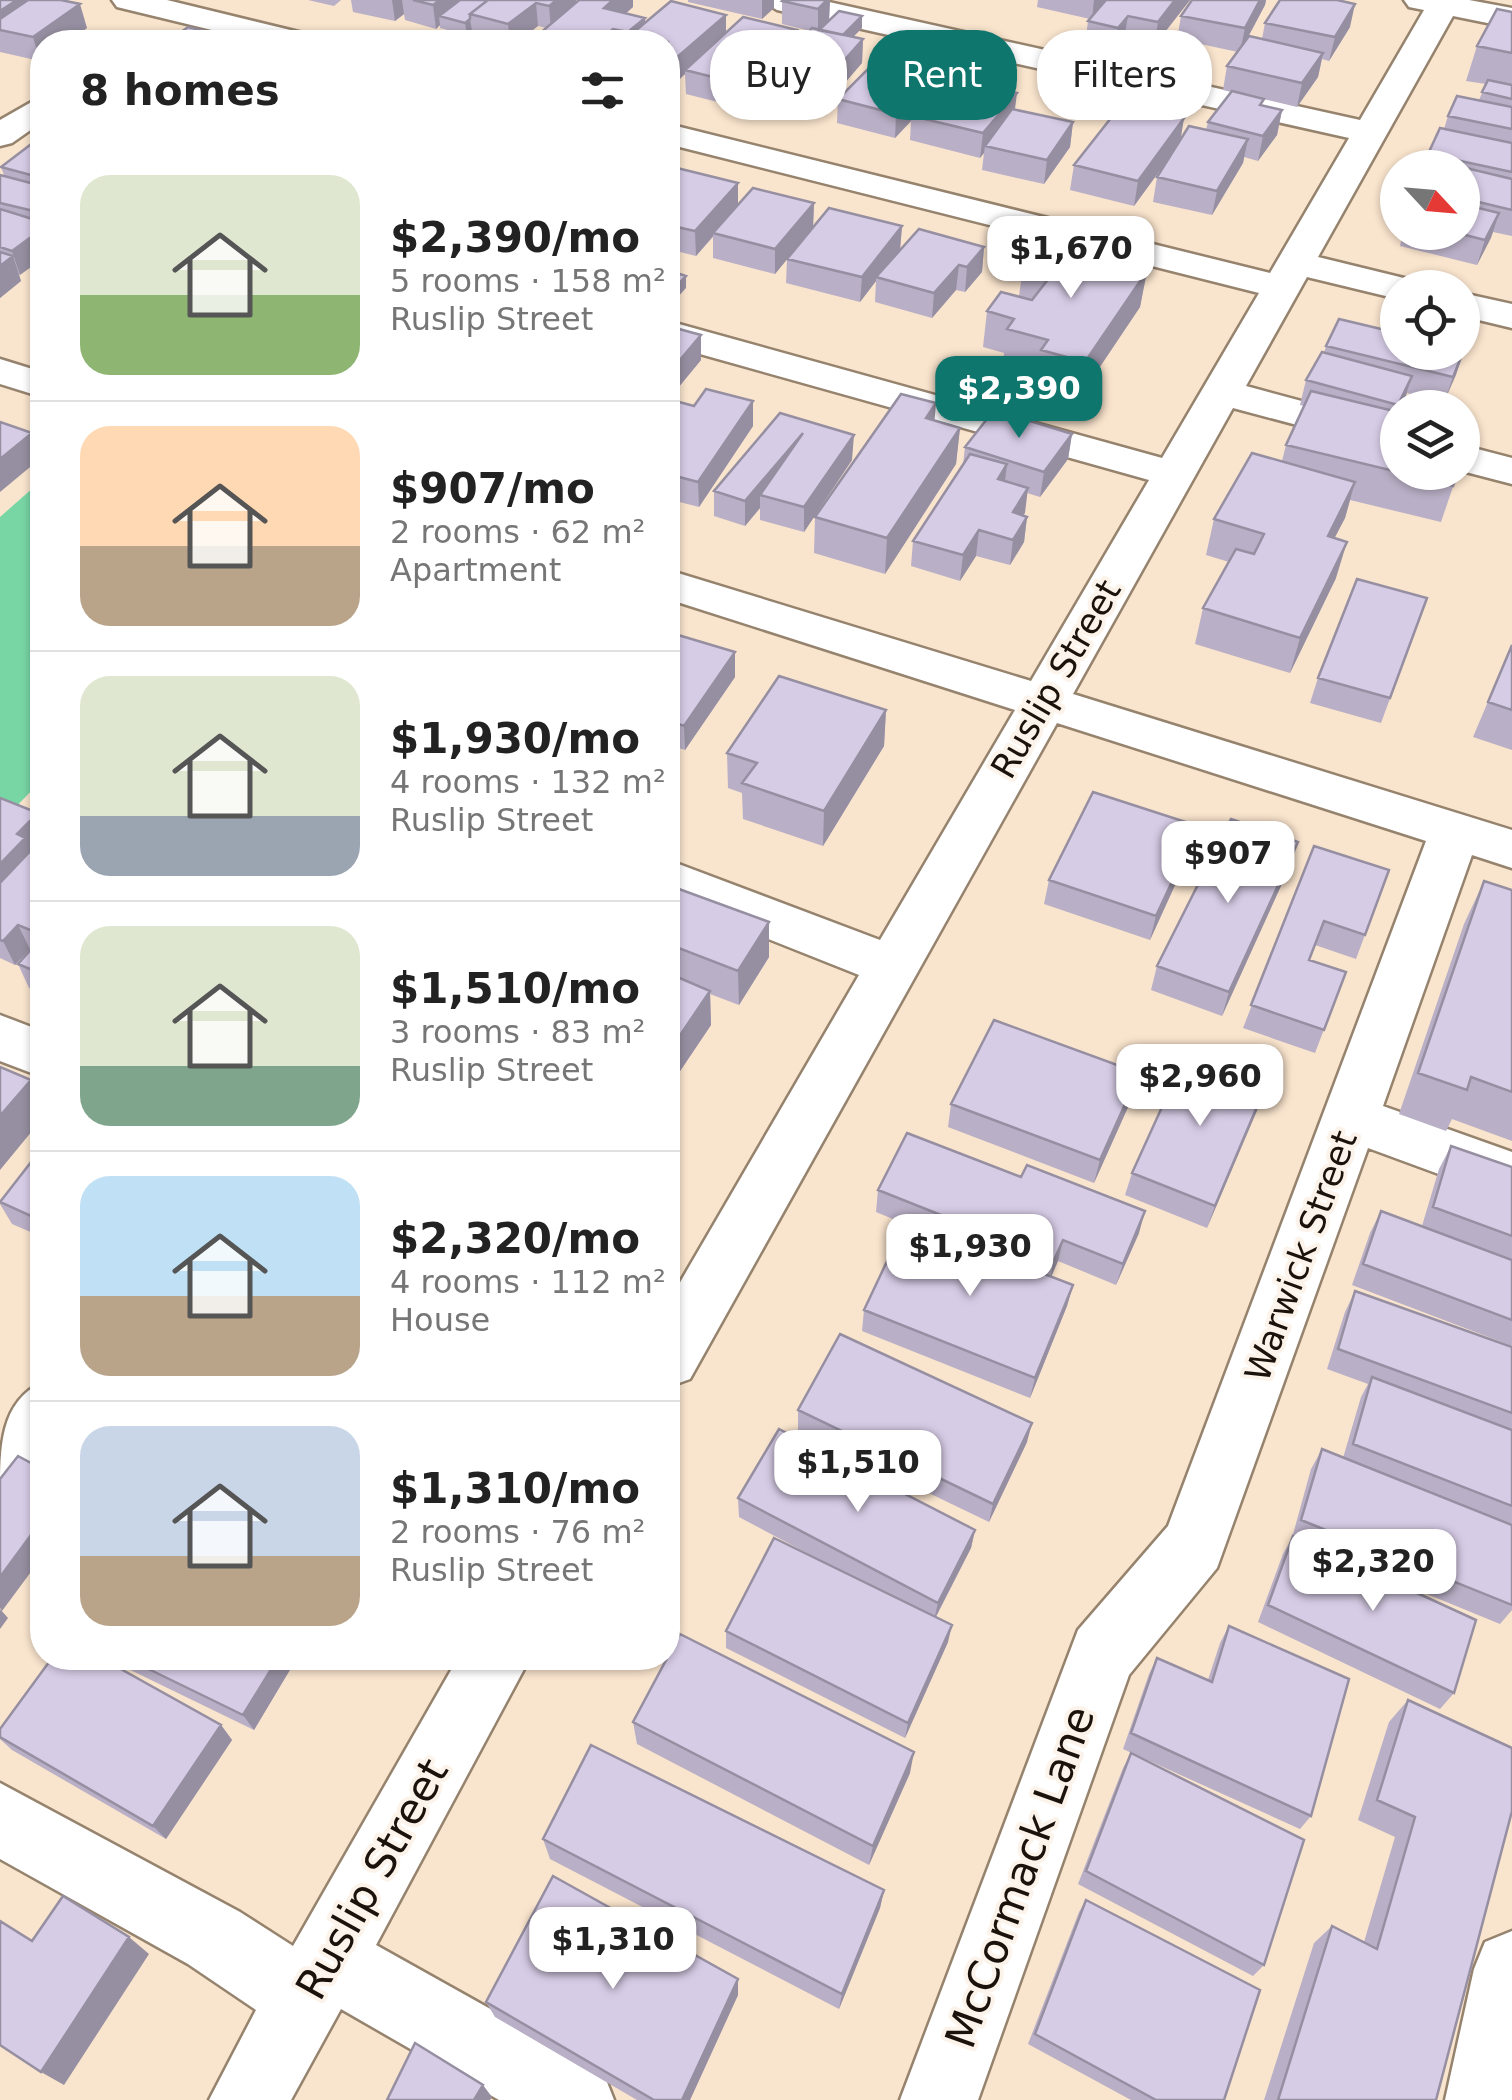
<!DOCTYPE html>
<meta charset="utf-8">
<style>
body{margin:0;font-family:"DejaVu Sans",sans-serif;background:#f6f6f6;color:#222;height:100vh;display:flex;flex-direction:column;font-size:38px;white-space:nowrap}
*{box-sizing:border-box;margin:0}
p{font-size:32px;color:#767676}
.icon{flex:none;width:55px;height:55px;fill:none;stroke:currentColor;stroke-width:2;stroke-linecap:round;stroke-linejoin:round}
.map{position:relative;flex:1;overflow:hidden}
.side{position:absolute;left:30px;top:30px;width:650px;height:1640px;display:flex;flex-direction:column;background:#fff;border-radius:40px;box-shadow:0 2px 8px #0004}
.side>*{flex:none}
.banner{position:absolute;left:710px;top:30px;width:650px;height:90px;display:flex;gap:20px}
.needle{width:65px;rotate:116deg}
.fabs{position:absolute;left:1380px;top:150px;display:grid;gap:20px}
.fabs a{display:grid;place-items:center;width:100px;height:100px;border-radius:50%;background:#fff;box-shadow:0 2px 8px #0004;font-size:50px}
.price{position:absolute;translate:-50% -85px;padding:0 22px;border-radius:20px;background:#fff;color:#222;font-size:32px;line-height:65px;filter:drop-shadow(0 2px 5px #0008)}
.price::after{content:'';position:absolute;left:50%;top:60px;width:30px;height:22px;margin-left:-15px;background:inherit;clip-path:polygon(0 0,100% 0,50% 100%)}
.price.on{background:#0f766e;color:#fff}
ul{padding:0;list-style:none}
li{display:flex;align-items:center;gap:30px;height:250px;padding:0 50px}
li+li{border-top:2px solid #e0e0e0}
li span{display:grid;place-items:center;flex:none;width:280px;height:200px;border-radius:30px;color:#555}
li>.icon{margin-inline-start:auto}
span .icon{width:120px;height:120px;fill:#fffc;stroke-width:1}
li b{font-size:42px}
h2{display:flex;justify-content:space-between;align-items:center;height:120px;padding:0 50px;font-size:42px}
.tag{padding:0 35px;border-radius:40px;background:#fff;box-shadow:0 2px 8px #0004;font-size:35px;line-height:90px}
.tag.on{background:#0f766e;color:#fff}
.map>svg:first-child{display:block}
</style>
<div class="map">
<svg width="1512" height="2100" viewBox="0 0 1512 2100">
<rect width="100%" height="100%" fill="#f9e4cd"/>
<path fill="#78d6a5" d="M42 480V780L0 823V517Z"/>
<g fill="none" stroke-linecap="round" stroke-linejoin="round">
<g stroke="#96836e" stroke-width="5">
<path id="minor" d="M112 0H167L311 35 315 42H261L117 7Z
M761 0H820L1360 120 1424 10 1409 7 1404 0H1469L1512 8V28L1453 16 1318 257 1412 280 1417 288H1398V299L1307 277 1246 386 1398 427V452L1233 408 1073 694 1512 830V868L1472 855 1383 1106 1512 1152V1201L1368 1148 1217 1568 1129 1675 978 2100H900L1078 1630 1168 1526 1426 841 1057 723 690 1379 668 1387V1303L859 975 668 899V860L880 940 1015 710 668 599V570L1031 681 1149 480 668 345V321L1162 458 1259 293 668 144V124L1270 273 1349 138 777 10Z
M42 96V122L12 143 0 146V120Z
M1462 293 1512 304V328L1462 316Z
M0 359 42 372V397L0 384Z
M1462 445 1512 458V484L1462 471Z
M0 1015 42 1031V1077L0 1061Z
M42 1382C45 1431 53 1475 0 1496 0 1446 0 1403 42 1382Z
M458 1658H530L376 1945 603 2072 614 2100H499L341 2009 291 2100H209L256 2010 188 1964 0 1859V1783L240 1912 293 1946Z
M1512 1931V2100H1445L1474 1969 1485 1942Z"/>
</g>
<use href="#minor" fill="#fff" fill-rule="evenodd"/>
</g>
<path fill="#b9afc6" d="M0 0 87 28 66 42H42L40 61 0 52Z
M308 0H341L334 6Z
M351 0H576L577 2 579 0H633V7L626 13 645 23 726 33 797 30V45L810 31 782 24V1L830 0 829 20 862 16V28L853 37 863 39 862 63 818 114 766 102V84L741 108 686 94 685 74 669 89 668 88V42H540L539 34 546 28 538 26 517 42H491L473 38 472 31 467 35 440 28V25L436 29 405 20 404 14 395 21 353 12Z
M688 0H774V8L762 19 688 2Z
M1038 0H1190L1154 46 1124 39 1114 52 1085 45 1088 21 1090 19 1037 7Z
M1192 0H1266L1265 5 1247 39H1262L1265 23 1350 27 1329 61 1322 59 1318 77 1297 107 1255 97 1262 106 1282 110 1277 135 1258 161 1244 157 1243 163 1212 215 1153 202 1157 177 1173 152 1134 206 1070 190 1074 165 1184 118 1180 141 1206 130 1208 122 1231 92 1223 90 1227 66 1238 52 1177 39 1181 16Z
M1512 12V236L1493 232 1477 265 1400 246 1403 232H1462V168H1424L1428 154 1444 129 1448 116 1479 100 1486 84 1466 81 1477 46Z
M924 68 937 71 936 88 1006 90 1015 109 1073 122 1070 147 1044 184 982 170 984 153 980 158 910 140 911 121 895 138 837 123 838 99Z
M42 145V259L19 275 21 281 0 298V175H4L1 167Z
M668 168 738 205 814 203 813 227 902 226 900 250 984 247 982 272 965 292 956 290 932 318 875 302 876 281 860 302 786 283 787 259 775 274 713 258V237L696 256 668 249Z
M1024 260 1147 271 1140 307 1079 398 1036 386 1038 375 1003 365 1004 353 983 347 987 311 1033 299 1019 296Z
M668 326 701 335V360L668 400 753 426 699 507 668 499Z
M1326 346 1464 350 1444 402 1407 393 1404 401 1398 408V472H1458L1441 522 1350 500 1345 518 1334 538 1336 578 1290 673 1195 644 1203 608 1229 562 1206 555 1214 519 1282 461 1286 445 1304 406 1300 405 1306 380 1324 353Z
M935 421 960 428 956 464 885 574 814 553 815 517Z
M1072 434 1068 459 1040 497 1027 493 1023 515 1027 517 1024 542 1010 565 976 556 960 581 911 566 913 541 963 465 965 447Z
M852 460 804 532 760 520V508L745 526 714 516V491Z
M1427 598 1381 723 1310 703 1318 678Z
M668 632 735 652V677L685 750 668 745Z
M1512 645V750L1473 737Z
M886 710 884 746 823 846 743 819 742 793 728 788 727 753Z
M0 798 42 846V993L29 988 18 964 31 949H30L15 965 0 958Z
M1314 846 1389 870 1356 959 1315 945 1309 960 1346 972 1315 1053 1243 1028Z
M1191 850 1150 940 1044 904 1049 880Z
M1290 866 1222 1016 1151 990 1157 966Z
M1484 881 1512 890V1141L1452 1119 1446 1131 1399 1114 1464 924Z
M668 885 769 957 739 1005 710 994 711 1025 668 1089Z
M1267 1083 1207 1228 1125 1195 1132 1173Z
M1133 1096 1094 1183 948 1127 951 1104Z
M1451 1146 1512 1167V1346L1352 1285 1370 1233 1381 1211 1422 1226 1439 1169Z
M42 1148V1237L12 1224 0 1204V1201Z
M878 1190 1139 1233 1116 1285 1058 1261 1051 1276 1073 1285 1067 1306 1030 1398 862 1331 864 1310 905 1224 876 1212Z
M1355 1291 1512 1347V1610L1500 1624 1356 1565 1454 1693 1440 1709 1258 1622 1283 1554 1292 1538 1311 1469 1322 1449 1343 1458 1361 1397 1368 1384 1327 1369 1345 1312Z
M798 1410 1027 1442 989 1522 798 1430Z
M738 1498 975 1530 971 1548 936 1617 948 1642 905 1738 726 1648V1631L833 1567 739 1517Z
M1229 1626 1311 1816 1300 1829 1123 1749 1149 1674 1157 1658 1208 1680 1220 1643Z
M112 1658H297L254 1730 116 1663Z
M1408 1700 1436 2100H1264L1314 1943 1332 1926 1364 1942 1395 1837 1358 1820 1389 1722Z
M633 1722 910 1773 869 1865 637 1744Z
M221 1725 232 1740 166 1839 12 1750 0 1739V1729Z
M1131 1753 1264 1965 1253 1976 1078 1884 1123 1768Z
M543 1839 884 1890 880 1908 839 2009 550 1859Z
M1086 1900 1224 2100H1131L1028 2044 1079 1912Z
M738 1979V1995L690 2100H637L495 2017 486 2002Z"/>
<path fill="#968fa1" d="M17 0H28L0 30V11Z
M392 0H402L404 14 395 21Z
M440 0H474L439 16 440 25 436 29 433 5Z
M557 0H576L577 9 551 30 549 6Z
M613 0H633V7L605 32 604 8Z
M762 0H774V8L762 19Z
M827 0H830L829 21 818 33V9Z
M1094 0H1108L1092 20Z
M1175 0H1190L1154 46 1158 22Z
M1260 0H1266L1265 5 1240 52 1245 28Z
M536 3 538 26 517 42H510L508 24Z
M80 4 87 28 66 42H42V60L40 61 33 37Z
M1355 4 1350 27 1329 61 1335 37Z
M726 15V38L685 70V74L669 89 668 65Z
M862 16V28L840 50 841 37Z
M1128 16 1124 39 1114 52 1118 28Z
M645 18 646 42H629L628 32Z
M470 19 472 31 467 35 465 23Z
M613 29 614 42H597Z
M797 30V54L766 78V84L741 108V84Z
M863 39 862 63 818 114V90Z
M925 53 923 77 913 65Z
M1323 53 1318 77 1297 107 1302 83Z
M1009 69 1006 93 994 87Z
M937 71 935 95 912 116 911 121 895 138 896 114Z
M1017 93 1014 117 985 146 984 153 980 158 983 133Z
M1282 110 1277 135 1258 161 1263 136Z
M1184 118 1180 143 1134 206 1138 181Z
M1073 122 1070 147 1044 184 1047 160Z
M1248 139 1243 163 1212 215 1217 191Z
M738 183V207L713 233V236L696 256 695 231Z
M814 203 813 228 775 274V249Z
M1499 213 1491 238 1477 265 1485 240Z
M902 226 900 250 876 277V281L860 302 862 277Z
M42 229V259L20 275 12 251Z
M984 247 982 272 965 292 967 267Z
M13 256 21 281 0 298V266Z
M959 265 956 290 932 318 934 293Z
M1147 271 1140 307 1079 398 1085 362Z
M686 276V288L668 308V295Z
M701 335V360L668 400V374Z
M1464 350 1456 375 1444 402 1453 377Z
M1412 376 1404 401 1401 408H1398V415L1390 430 1398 405Z
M753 401V426L699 507 698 482Z
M936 403 933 439 926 418Z
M960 428 956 464 885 574 887 538Z
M32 433 41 458 0 492V459Z
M803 433 760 495V508L745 526V501Z
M1072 434 1068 459 1040 497 1044 472Z
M854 435 852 460 804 532V507Z
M1007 464 1004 489 998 479Z
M1355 482 1345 518 1317 572 1328 536Z
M1028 488 1025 513 1009 538 1013 512Z
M1027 517 1024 542 1010 565 1013 540Z
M979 530 976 556 960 581 963 555Z
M1347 542 1336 578 1290 673 1300 638Z
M735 652V677L685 750 684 726Z
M886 710 884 746 823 846 824 811Z
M38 813 42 825V844L32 854 0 900V864L17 834Z
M1198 826 1191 850 1150 940 1156 916Z
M1298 842 1290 866 1222 1016 1229 992Z
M769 922V957L739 1005 738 971Z
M42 923V948L35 932Z
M18 925 30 949 15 965 3 941Z
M710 991 711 1025 668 1089V1053Z
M1139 1073 1133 1096 1094 1183 1100 1160Z
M31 1080 42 1102V1119L0 1170V1116Z
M1267 1083 1259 1106 1207 1228 1215 1206Z
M1145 1211 1139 1233 1116 1285 1123 1264Z
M1063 1240 1058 1261 1049 1282 1054 1260Z
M1073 1285 1067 1306 1030 1398 1035 1378Z
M1032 1423 1027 1442 989 1522 993 1504Z
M42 1520V1557L2 1611 0 1608V1577Z
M975 1530 971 1548 934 1620 938 1603Z
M0 1609 8 1618 0 1629Z
M952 1625 948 1642 905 1738 908 1723Z
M278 1658H297L254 1730 243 1715Z
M221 1725 232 1740 166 1839 153 1826Z
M914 1752 910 1773 869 1865 873 1846Z
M884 1890 880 1908 839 2009 842 1994Z
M129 1937 149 1954 64 2085 41 2072Z
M738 1979V1995L690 2100H682Z
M483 2085 492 2097 490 2100H474Z"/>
<path fill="#d7cce6" stroke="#968fa1" stroke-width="2.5" d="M0 0H17L0 11Z
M28 0H61L80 4 33 37 0 30V19Z
M413 0H440L433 5Z
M460 0H488L470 14V19L465 23 439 16Z
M488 0H557L549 6 536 3 508 24 470 14Z
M579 0H613L604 8 645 18 628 32 613 29 597 42H574L539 34Z
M783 0H827L818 9 782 1Z
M1106 0H1175L1158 22 1128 16 1118 28 1088 21Z
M1192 0H1260L1245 28 1181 16Z
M1280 0H1337L1355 4 1335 37 1265 23Z
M671 1 726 15 668 65V42H622Z
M1497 9 1512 12V53L1477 46Z
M839 11 862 16 843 35 819 30Z
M743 17 797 30 741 84 685 70Z
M188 27 252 42H167Z
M812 28 863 39 818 90 766 78Z
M1249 36 1323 53 1302 83 1227 66Z
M892 45 925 53 913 65 937 71 896 114 838 99Z
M963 58 1009 69 994 87 1017 93 983 133 912 116Z
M1488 80 1512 85V99L1482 92Z
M1232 91 1264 99 1260 105 1282 110 1263 136 1208 122Z
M1457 96 1512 107V129L1448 116Z
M1122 104 1184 118 1138 181 1074 165Z
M1012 109 1073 122 1047 160 985 146Z
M1189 126 1248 139 1217 191 1157 177Z
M1440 128 1512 143V172L1428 154Z
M34 142 42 145V178L1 167Z
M1437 161 1512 179V210L1462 198V168H1434Z
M669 166 738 183 695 231 668 225V168Z
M0 175 42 186V213L0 203Z
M753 188 814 203 775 249 713 233Z
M1462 204 1499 213 1485 240 1453 232H1462Z
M829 208 902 226 862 277 787 259Z
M0 209 42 222V229L12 251 0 247Z
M919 229 984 247 967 267 959 265 934 293 876 277Z
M1036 243 1147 271 1085 362 1041 350 1048 340 1007 329 1014 319 987 311 1001 292 1032 300 1056 269 1024 260Z
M0 252 13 256 0 266Z
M668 270 686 276 668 295Z
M1339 319 1398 333V352H1462V349L1464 350 1453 377 1326 346Z
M668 326 701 335 668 374Z
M1322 352 1412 376 1398 405 1306 380Z
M706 389 753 401 698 482 668 474V399L694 406Z
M1311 391 1398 412V472L1286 445Z
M901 394 936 403 926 418 960 428 887 538 815 517Z
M994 410 1072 434 1044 472 965 447Z
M780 413 854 435 804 507 760 495 803 433 745 501 714 491Z
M0 422 32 433 0 459Z
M1462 427 1473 430 1462 461Z
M1252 453 1355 482 1328 536 1347 542 1300 638 1203 608 1236 549 1254 554 1264 534 1214 519Z
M970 454 1007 464 998 479 1028 488 1013 512 1027 517 1013 540 979 530 963 555 913 541Z
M1398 472H1458L1453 486Z
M1357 579 1427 598 1390 698 1318 678Z
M668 632 735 652 684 726 668 720Z
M1512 645V710L1488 702Z
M779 676 886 710 824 811 742 783 757 763 727 753Z
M1093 792 1198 826 1156 916 1049 880Z
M0 798 38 813 17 834 25 838 0 864Z
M1231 819 1298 842 1229 992 1157 966Z
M37 844 42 846V923L35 932 18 925 3 941 0 940V883Z
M1314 846 1389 870 1365 935 1324 921 1309 960 1346 972 1324 1030 1251 1005Z
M1484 881 1512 890V1092L1471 1077 1467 1090 1418 1073Z
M668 885 769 922 738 971 668 944Z
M42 937V974L18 964Z
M668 973 710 991 668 1053Z
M994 1020 1139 1073 1100 1160 951 1104Z
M1187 1052 1267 1083 1215 1206 1132 1173Z
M0 1067 31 1080 0 1116Z
M907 1133 1021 1177 1027 1165 1145 1211 1123 1264 1063 1240 1054 1260 878 1190Z
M1451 1146 1512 1167V1236L1433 1207Z
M42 1148V1221L0 1202Z
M1381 1211 1512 1260V1320L1363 1264Z
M906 1221 1073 1285 1035 1378 864 1310Z
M1355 1291 1512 1347V1413L1338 1349Z
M840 1334 1032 1423 993 1504 798 1410Z
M1372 1377 1512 1430V1506L1353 1444Z
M779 1429 975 1530 938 1603 738 1498Z
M1322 1449 1512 1525V1605L1301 1520Z
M42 1454V1469L34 1465Z
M18 1456 42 1469V1520L0 1577V1479Z
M1293 1536 1476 1620 1454 1693 1268 1605Z
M774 1538 952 1625 908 1723 726 1631Z
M1229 1626 1349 1679 1311 1816 1131 1733 1157 1658 1212 1682Z
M680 1634 914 1752 873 1846 633 1722Z
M52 1658H101L221 1725 153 1826 0 1737V1729Z
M126 1658H278L243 1715Z
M1408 1700 1512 1748V1811L1436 2100H1278L1332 1926 1377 1949 1415 1817 1377 1800Z
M591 1745 884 1890 842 1994 543 1839Z
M1131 1753 1304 1840 1264 1965 1086 1871Z
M553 1876 738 1979 682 2100H654L486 2002Z
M63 1896 129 1937 41 2072 0 2045V1921L32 1941Z
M1086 1900 1260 1990 1224 2100H1156L1035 2034Z
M415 2043 483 2085 474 2100H387Z"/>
<g text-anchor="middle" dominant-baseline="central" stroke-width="8" stroke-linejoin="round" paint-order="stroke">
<g font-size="35" fill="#1a120b" stroke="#fcf4eb">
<text transform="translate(1056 679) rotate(-60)">Ruslip Street</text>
<text transform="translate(1301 1256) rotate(-70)">Warwick Street</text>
</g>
<g font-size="42" fill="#1a120b" stroke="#fcf4eb">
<text transform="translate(1020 1877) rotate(-70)">McCormack Lane</text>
<text transform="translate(372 1879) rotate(-61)">Ruslip Street</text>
</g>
</g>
</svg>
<div class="fabs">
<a><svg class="needle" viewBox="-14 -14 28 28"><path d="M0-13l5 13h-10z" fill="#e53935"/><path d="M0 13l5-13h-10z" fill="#767676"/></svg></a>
<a><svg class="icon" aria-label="locate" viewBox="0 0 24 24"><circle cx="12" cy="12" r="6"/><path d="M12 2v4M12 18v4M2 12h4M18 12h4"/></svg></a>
<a><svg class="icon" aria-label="layers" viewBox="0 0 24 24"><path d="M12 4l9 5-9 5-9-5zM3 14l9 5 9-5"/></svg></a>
</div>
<b class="price" style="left:1071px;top:301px">$1,670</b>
<b class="price on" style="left:1019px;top:441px">$2,390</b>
<b class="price" style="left:1228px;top:906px">$907</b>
<b class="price" style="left:1200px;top:1129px">$2,960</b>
<b class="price" style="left:970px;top:1299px">$1,930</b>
<b class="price" style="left:858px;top:1515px">$1,510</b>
<b class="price" style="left:1373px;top:1614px">$2,320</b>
<b class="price" style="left:613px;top:1992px">$1,310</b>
<div class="banner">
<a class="tag">Buy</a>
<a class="tag on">Rent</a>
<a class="tag">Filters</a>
</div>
<section class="side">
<h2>8 homes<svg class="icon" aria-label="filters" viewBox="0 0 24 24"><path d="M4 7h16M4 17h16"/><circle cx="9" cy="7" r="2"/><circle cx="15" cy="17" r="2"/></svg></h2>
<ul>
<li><span style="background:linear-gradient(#dfe7d0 60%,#8fb573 0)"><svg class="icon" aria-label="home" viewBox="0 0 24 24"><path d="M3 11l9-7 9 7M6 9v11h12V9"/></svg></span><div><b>$2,390/mo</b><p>5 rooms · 158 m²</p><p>Ruslip Street</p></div></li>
<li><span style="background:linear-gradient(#ffd9b3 60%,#b9a48a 0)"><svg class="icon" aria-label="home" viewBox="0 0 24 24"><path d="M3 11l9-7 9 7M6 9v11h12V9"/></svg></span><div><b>$907/mo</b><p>2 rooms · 62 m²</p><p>Apartment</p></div></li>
<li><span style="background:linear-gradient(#dfe7d0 70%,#9aa5b1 0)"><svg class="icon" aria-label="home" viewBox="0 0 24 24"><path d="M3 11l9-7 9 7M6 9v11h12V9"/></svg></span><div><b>$1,930/mo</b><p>4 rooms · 132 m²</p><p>Ruslip Street</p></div></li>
<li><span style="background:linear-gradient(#dfe7d0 70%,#7fa58c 0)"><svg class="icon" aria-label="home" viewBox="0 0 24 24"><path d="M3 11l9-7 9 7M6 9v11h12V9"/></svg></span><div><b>$1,510/mo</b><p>3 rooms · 83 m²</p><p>Ruslip Street</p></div></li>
<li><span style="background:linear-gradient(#bfe0f5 60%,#b9a48a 0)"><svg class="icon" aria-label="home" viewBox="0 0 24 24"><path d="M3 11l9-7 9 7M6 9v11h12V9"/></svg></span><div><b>$2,320/mo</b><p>4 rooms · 112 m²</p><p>House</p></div></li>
<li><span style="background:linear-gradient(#c9d6e8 65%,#b9a48a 0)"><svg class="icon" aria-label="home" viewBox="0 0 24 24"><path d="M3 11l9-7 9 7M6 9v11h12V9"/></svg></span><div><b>$1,310/mo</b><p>2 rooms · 76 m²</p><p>Ruslip Street</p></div></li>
</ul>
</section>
</div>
